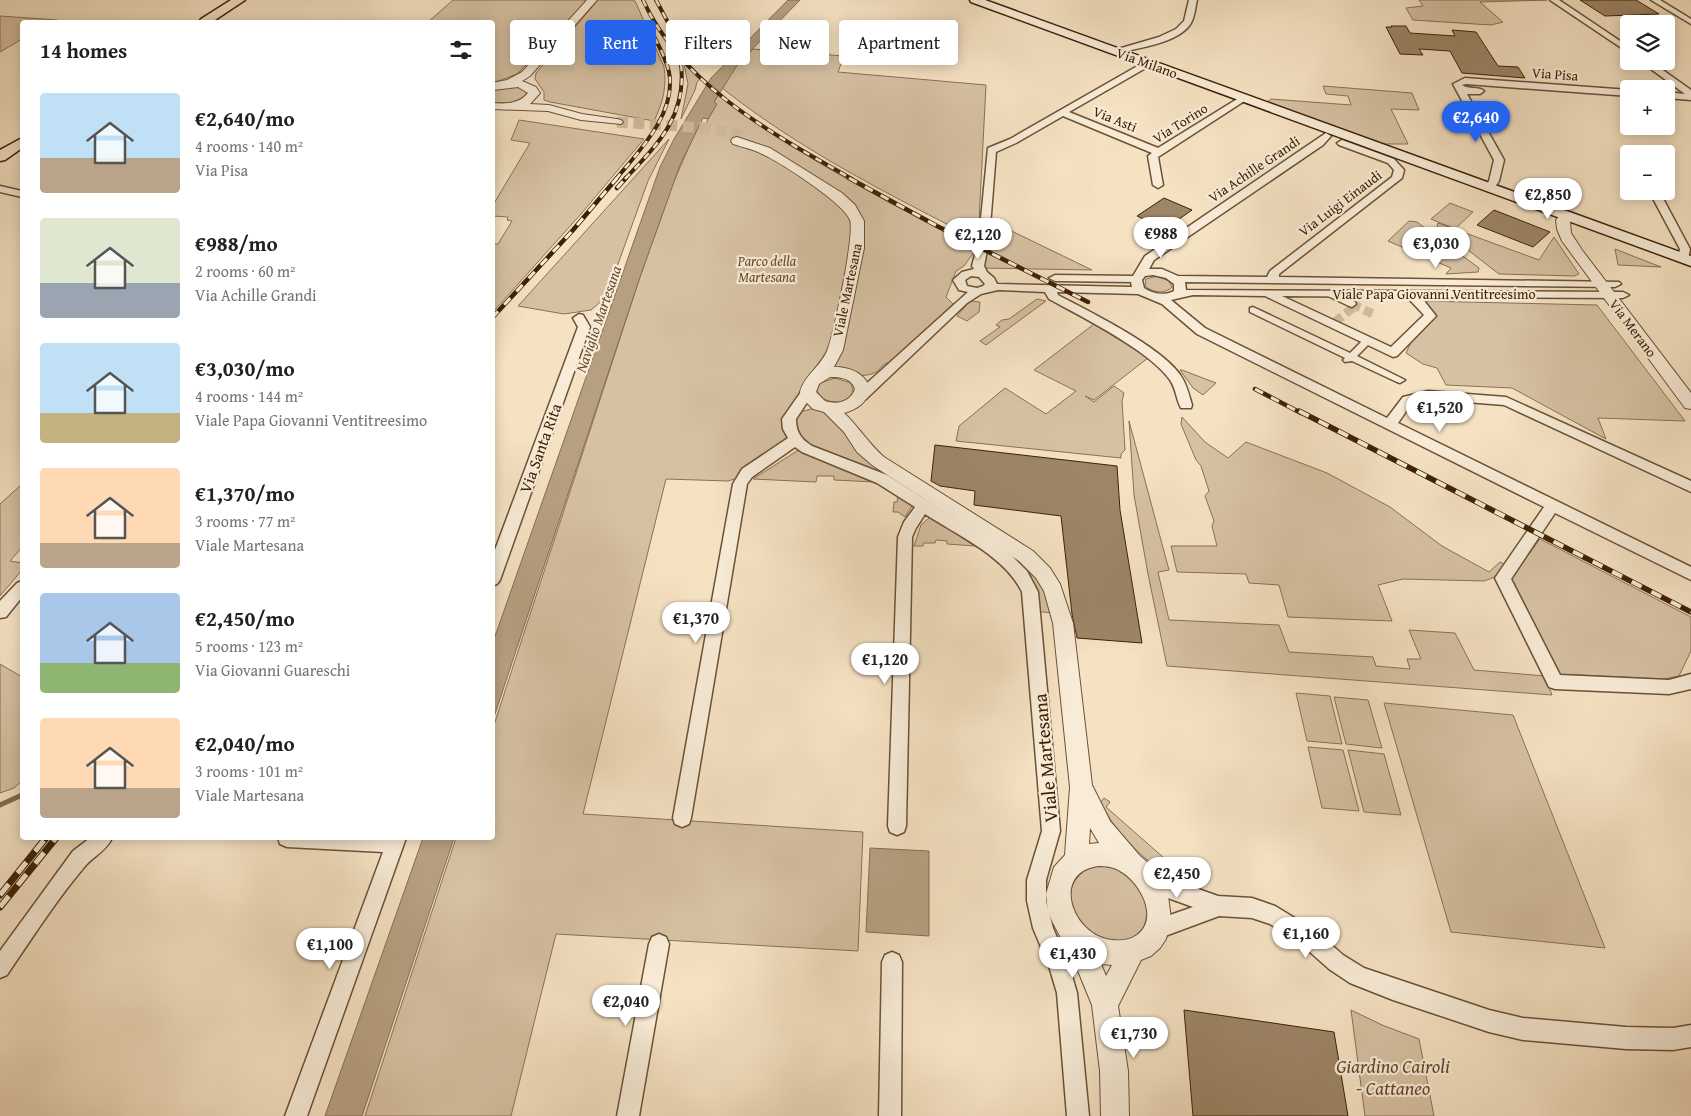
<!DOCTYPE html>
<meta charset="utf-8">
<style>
body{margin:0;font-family:"Gentium Book Plus",serif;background:#f6f6f6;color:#202124;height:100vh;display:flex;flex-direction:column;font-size:19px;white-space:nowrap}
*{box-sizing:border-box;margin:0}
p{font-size:16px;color:#757577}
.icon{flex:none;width:28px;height:28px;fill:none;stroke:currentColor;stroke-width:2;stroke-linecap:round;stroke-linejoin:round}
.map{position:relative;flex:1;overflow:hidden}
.drawer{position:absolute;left:20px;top:20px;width:475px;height:820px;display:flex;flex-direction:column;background:#fff;border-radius:5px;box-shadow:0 2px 12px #0003}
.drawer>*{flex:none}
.hud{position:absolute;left:510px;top:20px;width:475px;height:45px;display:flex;gap:10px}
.fabs{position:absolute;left:1620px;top:15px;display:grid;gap:10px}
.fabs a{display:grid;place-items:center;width:55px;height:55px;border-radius:5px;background:#fff;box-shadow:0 2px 12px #0003;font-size:25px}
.price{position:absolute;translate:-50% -42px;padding:0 11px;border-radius:18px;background:#fff;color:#222;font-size:16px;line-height:32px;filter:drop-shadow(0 1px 2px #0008)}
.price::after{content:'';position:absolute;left:50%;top:30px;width:15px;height:11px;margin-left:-8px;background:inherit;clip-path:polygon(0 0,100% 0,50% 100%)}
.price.selected{background:#2563eb;color:#fff}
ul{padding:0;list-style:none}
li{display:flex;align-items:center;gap:15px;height:125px;padding:0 20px}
li span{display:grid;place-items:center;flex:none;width:140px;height:100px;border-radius:5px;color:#555}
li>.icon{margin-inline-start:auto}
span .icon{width:60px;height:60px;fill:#fffc;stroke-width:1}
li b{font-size:21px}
h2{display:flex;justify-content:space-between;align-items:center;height:60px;padding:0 20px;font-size:21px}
.chip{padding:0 18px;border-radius:5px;background:#fff;box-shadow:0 2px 12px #0003;font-size:18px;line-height:45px}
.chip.selected{background:#2563eb;color:#fff}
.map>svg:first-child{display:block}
</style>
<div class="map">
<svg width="1691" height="1116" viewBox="0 0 1691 1116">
<rect width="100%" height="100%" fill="#f5e2c3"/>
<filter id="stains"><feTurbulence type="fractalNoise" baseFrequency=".004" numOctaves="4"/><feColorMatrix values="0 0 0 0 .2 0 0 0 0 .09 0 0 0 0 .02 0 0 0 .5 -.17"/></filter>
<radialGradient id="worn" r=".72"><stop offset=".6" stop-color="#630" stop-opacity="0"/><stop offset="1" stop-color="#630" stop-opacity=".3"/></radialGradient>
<path fill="#d6c1a3" stroke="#8a7154" d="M453 0H588L517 74 493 83 492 22H428Z
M598 0H634L636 3 664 67C667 87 663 102 654 121L550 102 544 100V92L535 79 536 73Z
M1419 0H1547L1480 2 1503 22 1491 25 1413 20 1406 8 1423 6Z
M0 16 57 20 52 22H22V39L0 52Z
M753 49 844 56 838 72 986 85 978 240C890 195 800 150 722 88L731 72Z
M684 64 700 79 697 82 695 90 681 119 688 84Z
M520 86 528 91C523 104 504 105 493 102V90L497 88Z
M1323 86 1412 93 1419 110 1391 109 1408 144H1379L1266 103 1271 99 1351 105 1348 96 1326 94Z
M718 95C798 156 887 202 977 248L964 266 956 271 946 297 953 304 891 362C882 363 881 370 874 373 864 378 829 376 816 375L800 412 822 406 858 441 1037 566 1053 613 1033 611 1022 575 887 482 796 440 742 477 728 481 666 479 583 814 863 832 858 951 556 934 511 1116H365L456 838H492L493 728 640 277 674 181 699 124 705 125 716 105 714 102Z
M519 120 644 139 581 214 493 312V244H498L512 221 507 220 508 217 493 216V205L530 143 511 140Z
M669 139 648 181 606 297 591 310 564 314 518 306Z
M1450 203 1473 212 1455 229 1431 219Z
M1409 221 1417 222 1479 268 1478 272 1446 274 1451 268 1388 241Z
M993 222 1092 270 981 268 991 245Z
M1438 223 1539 260 1554 237 1579 274 1574 276 1499 274 1437 226Z
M1615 249 1661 267 1618 265Z
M1157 276 1169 281 1172 287 1170 289C1162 294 1152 292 1145 286L1146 279Z
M1037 299 1046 301 986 345 980 341 1000 327 996 325 1002 320 1009 319Z
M970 301 980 302 979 312 967 321 957 316Z
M1420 301 1597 305 1685 421 1598 418 1606 439 1512 388 1446 385 1437 368 1423 364 1406 353 1412 340 1431 319Z
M1094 324 1148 358 1094 400 1085 396 1094 402 1114 386 1124 393 1122 401 1125 450 1121 454V458L956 441 959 426 1005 388 1046 414 1076 391 1034 370Z
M1180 370H1182L1216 383 1203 395 1193 388Z
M835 378 851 383 853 391C848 404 833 404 822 398L817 391 820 383Z
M1182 417 1205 442 1228 458 1246 442 1327 473 1390 507 1442 546 1489 572 1500 562 1506 565 1498 576 1484 581 1403 579 1378 585 1392 621 1288 617 1279 585 1249 583 1246 574 1177 572 1171 546H1217L1212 526 1214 521 1205 496 1209 491 1201 466 1196 460 1181 424Z
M1129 421 1169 570 1158 572 1169 620 1279 625 1289 652 1373 657 1376 666 1410 669 1407 659H1421L1409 630 1455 633 1474 670 1545 676 1552 695 1167 666 1148 574 1134 495Z
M797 451H801L875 482 834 480V476H817L816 482 753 479Z
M22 484V547L10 561 22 563V570L0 596V504Z
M898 496 912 506 905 517 898 512H893L894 502H897Z
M929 518H932L975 546 947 544V541L936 540 935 543H924L923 546H914L921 525Z
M1540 539 1691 617V651L1679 676 1664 679 1556 674 1509 581Z
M0 664 22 677V781L14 788 0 793Z
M1296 693 1330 696 1342 744 1307 741Z
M1334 697 1368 700 1382 748 1346 744Z
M1384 703 1513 715 1605 948 1451 932Z
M1308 747 1343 750 1359 811 1322 808Z
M1348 750 1384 754 1401 815 1364 812Z
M1104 798 1110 802 1106 807 1197 887C1162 880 1114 835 1101 802Z
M1100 865C1109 866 1118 867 1125 872 1145 885 1157 922 1134 938 1127 943 1120 942 1112 941 1107 941 1101 941 1097 939 1065 920 1057 875 1100 865Z
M1351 1010 1382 1025 1419 1039 1434 1116H1365Z"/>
<path fill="#b7a082" stroke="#876d50" d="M788 0H800L738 64 714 102 717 104 708 119 703 118 680 165 640 277 493 720V642L660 167 674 139 711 78Z
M423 838H454L362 1116H325Z
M870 848 929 851V936L866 932Z"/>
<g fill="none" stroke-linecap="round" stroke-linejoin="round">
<path stroke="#876d50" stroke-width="5" d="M0 805 22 795"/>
</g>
<path fill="#9d8567" stroke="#3e2104" d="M1580 0H1636L1659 14 1605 16Z
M1391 26H1406L1410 33 1455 36 1452 30 1476 32 1498 66 1518 67 1525 78 1462 73 1450 51 1419 49 1423 55 1400 54 1386 27H1392Z
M1164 198 1192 210 1165 229 1137 216Z
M1494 210 1550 232 1533 247 1477 225Z
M935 445 1117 466 1120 510 1142 643 1077 638 1072 614 1061 516 974 505 975 491 940 486 931 481Z
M1184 1010 1334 1032 1348 1116H1193Z"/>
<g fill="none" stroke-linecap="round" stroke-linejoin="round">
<path stroke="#d0bb9d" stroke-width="9" stroke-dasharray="9 4.5" stroke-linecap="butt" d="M1352 304 1373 314
M1335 322 1355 306"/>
<path stroke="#d0bb9d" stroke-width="11" stroke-dasharray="11 5.5" stroke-linecap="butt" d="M617 122 707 128 744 136"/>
<g stroke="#6c5134" stroke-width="3">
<path id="pedestrian" d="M1331 291 1355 302 1356 304 1352 307 1349 306 1328 296V292Z
M1253 307 1350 353 1364 339H1370V343L1357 356 1405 380 1400 383 1397 382 1352 361 1345 362 1343 360 1345 358 1250 312V308Z"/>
</g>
<g stroke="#6c5134" stroke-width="3">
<path id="minor" d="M1189 0H1197C1195 8 1195 16 1191 23 1180 43 1135 49 1115 53L1111 51 1159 37 1176 29 1184 21Z
M1550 0H1559L1629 47V53Z
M1651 0H1660L1691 19V24Z
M1148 60 1151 61V65L1069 112 1158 148 1242 96 1245 95 1249 98 1158 157 1163 185 1158 188 1153 185 1148 156 1152 153 1063 116 1016 143 996 152 989 239 984 266 987 272 994 278 997 284 1132 287 1131 282 1055 281 1049 278 1055 275 1133 276 1145 256 1326 133 1331 136 1323 145 1154 260 1149 269H1162L1178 276 1267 277 1270 271 1392 177 1394 170 1388 163 1339 145 1337 143 1342 140 1394 159 1404 170 1402 178 1279 274V277L1619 282 1621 284 1615 287 1185 282 1186 290 1623 292 1629 295 1623 298 1421 297 1436 316 1397 356 1393 357 1265 296 1193 295 1171 300 1205 328 1387 418 1403 397 1428 391 1506 397 1691 481V492L1504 405 1428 399 1412 403 1398 423 1691 567V580L1555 513 1511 579 1560 675 1669 680 1691 674V689L1669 694 1555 689 1549 687 1495 578 1544 507 1197 334 1162 304 1138 294 1057 292 1058 295C1090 312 1162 347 1181 376 1187 385 1189 395 1192 405L1191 408H1181C1176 399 1176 388 1170 380 1149 350 1082 317 1049 299L1045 292 998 290 981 294 967 303 866 399H856L855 396 856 393 968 292 959 290 953 280 962 272 974 269 972 266 979 239 988 148 1010 139ZM1153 275 1166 278 1174 284V291C1164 296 1153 294 1144 288L1142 280 1145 276ZM971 276 979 277 985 284 983 286 977 288 967 286 965 280ZM1282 296 1407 297 1424 315 1391 347Z
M1640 61H1650L1691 90V100L1666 98V92L1685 94Z
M1465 78 1629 90V96L1466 84 1462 85C1469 90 1479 86 1484 91L1480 94H1467L1504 160 1499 181 1493 190 1489 191 1484 188 1489 181 1494 160 1453 84Z
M0 186 22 191V197L0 192Z
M1649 191H1659L1690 249 1688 260 1684 261 1678 258 1680 249Z
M579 314 583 315 590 327 500 580 497 584 492 586V558L578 327 573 318Z
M808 388 814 392 796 419C796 432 801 439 812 446L887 475 1010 554 1027 571 1038 592 1060 831 1046 880V901L1053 928 1069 966 1077 993 1089 1116H1067L1057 993 1049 966 1033 928 1027 901V880L1042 831 1022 592C1006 557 957 535 925 514L916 528 912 537 906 826 904 832 897 835 890 832 888 826 898 537 904 522 915 507 877 483 802 452 795 447 752 477 747 484 691 818 689 824 682 827 675 824 673 818 733 484 742 469 788 438 783 429 782 419 803 389Z
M22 581V597L6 617 0 618V601L17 583Z
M90 838H112C107 850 94 856 86 865 57 899 32 938 7 975L0 978V951L73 851Z
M278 838H406L307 1116H285L383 852 287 847 280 844Z
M1150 872 1218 896 1252 898 1275 906 1316 931 1343 955 1364 968 1489 1010 1523 1018 1626 1027 1673 1028 1691 1025V1047L1673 1050 1626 1049 1523 1040 1489 1032 1393 1000 1350 983 1329 969 1302 945 1270 924 1252 918 1219 916 1157 939 1150 936 1147 929 1150 922 1193 907 1143 889 1140 882 1143 875Z
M659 934 666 937 669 944 639 1116H617L649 944 652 937Z
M892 952 899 955 902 962 901 1116H879L882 962 885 955Z"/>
</g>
<g stroke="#6c5134" stroke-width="2">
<path id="tertiary" d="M587 0H597L530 76 522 81 536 87 540 93 530 104 549 105 582 114 617 119 621 120 623 122 621 124 581 120 548 111 492 109V103C506 104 519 104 528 93L518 87 492 90V83L507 80 522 72Z
M737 137 770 148 842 193 855 205 864 221V248L843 350 834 367C851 367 864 373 871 389 866 403 858 409 844 413 859 427 868 443 884 457L1033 551 1050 568 1060 584 1073 623 1092 785 1110 821 1140 856 1153 867 1168 896 1171 919 1166 939 1160 948 1151 956 1141 960 1118 1006 1128 1071 1129 1116H1101L1100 1071 1092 1005 1067 944 1061 938 1052 921 1048 912 1046 894 1054 867 1065 855 1070 787 1053 623 1044 591 1036 578 1019 561 872 465 857 452 844 432 824 412 813 409 807 403 800 392C804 376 820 367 827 351 834 334 855 234 850 220 844 203 780 162 762 154 753 149 742 147 733 144L731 141 733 138ZM830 377C841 377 851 378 855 389 850 402 838 405 825 401L816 392 819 384ZM1090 828 1099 843 1089 844ZM1098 866C1106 866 1114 867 1120 871 1140 882 1160 918 1137 935 1130 940 1120 941 1112 940 1072 936 1050 873 1098 866ZM1101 964 1112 965 1106 976Z
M1567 212 1574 216 1570 221 1571 233 1582 250 1691 393V409L1685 408 1562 241 1557 229 1556 220 1562 213Z"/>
</g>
<g stroke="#3e2104" stroke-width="3">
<path id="secondary" d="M970 0H985L1691 256V266L971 2Z"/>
</g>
<g stroke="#3e2104" stroke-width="3">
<path id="primary" d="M231 0H245L212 22H199L201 19Z
M22 138V148L5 160 0 161V150Z"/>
</g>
<use href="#pedestrian" fill="#f8ecd8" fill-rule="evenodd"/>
<use href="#minor" fill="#f8ecd8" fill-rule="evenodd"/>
<use href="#tertiary" fill="#f8ecd8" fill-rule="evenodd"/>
<use href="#secondary" fill="#f8ecd8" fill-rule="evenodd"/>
<use href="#primary" fill="#f5e2c3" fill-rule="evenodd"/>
<g stroke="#3e2104" stroke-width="4">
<path id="rail-far3" d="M643 0C682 86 773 134 852 179
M656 0 687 58
M616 179C639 151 677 113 669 72 665 55 655 39 647 23
M625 179C658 144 687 116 681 64"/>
</g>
<g stroke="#3e2104" stroke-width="4.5">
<path id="rail-far2" d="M849 178 937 226 1088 302
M617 188 626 178
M492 318 573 230 617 178
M1255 389 1301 413"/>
</g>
<g stroke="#3e2104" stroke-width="5.5">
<path id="rail-far1" d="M1299 411 1691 612"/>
</g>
<g stroke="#3e2104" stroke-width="7">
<path id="rail" d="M0 895 45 839
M0 907 56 838"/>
</g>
<use href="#rail-far3" stroke="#f8ecd8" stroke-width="2.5" stroke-dasharray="7" stroke-linecap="butt"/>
<use href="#rail-far2" stroke="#f8ecd8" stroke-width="3" stroke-dasharray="9" stroke-linecap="butt"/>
<use href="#rail-far1" stroke="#f8ecd8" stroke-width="4" stroke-dasharray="11" stroke-linecap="butt"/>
<use href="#rail" stroke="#f8ecd8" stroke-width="5" stroke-dasharray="14" stroke-linecap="butt"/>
</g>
<g text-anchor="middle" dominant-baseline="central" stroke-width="4.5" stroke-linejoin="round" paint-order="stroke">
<g font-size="14" fill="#3e2104" stroke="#f8ecd8">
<text transform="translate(1147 63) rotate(20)">Via Milano</text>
<text transform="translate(1555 74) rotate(4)">Via Pisa</text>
<text transform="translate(1115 119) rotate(22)">Via Asti</text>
<text transform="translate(1180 123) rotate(-32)">Via Torino</text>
<text transform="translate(1254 169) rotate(-34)">Via Achille Grandi</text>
<text transform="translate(1340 203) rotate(-37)">Via Luigi Einaudi</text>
<text transform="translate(847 290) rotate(-78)">Viale Martesana</text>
<text x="1434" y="294">Viale Papa Giovanni Ventitreesimo</text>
<text transform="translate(1633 328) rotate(53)">Via Merano</text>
</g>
<g font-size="14" font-style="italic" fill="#64492c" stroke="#f8ecd8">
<text x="767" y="261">Parco della<tspan x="767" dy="16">Martesana</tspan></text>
</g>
<g font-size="15" font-style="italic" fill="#684d30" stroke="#f8ecd8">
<text transform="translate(598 319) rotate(-71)">Naviglio Martesana</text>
</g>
<g font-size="16" fill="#3e2104" stroke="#f8ecd8">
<text transform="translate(540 448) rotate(-70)">Via Santa Rita</text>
</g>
<g font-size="19" fill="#3e2104" stroke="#f8ecd8">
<text transform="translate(1045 758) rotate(-95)">Viale Martesana</text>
</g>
<g font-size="19" font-style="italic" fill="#64492c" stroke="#f8ecd8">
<text x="1393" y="1066">Giardino Cairoli<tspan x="1393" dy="22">- Cattaneo</tspan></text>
</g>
</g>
<rect width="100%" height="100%" filter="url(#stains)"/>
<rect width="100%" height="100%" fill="url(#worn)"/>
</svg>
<div class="fabs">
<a><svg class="icon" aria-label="layers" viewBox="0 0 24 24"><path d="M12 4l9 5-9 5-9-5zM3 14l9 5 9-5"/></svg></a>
<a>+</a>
<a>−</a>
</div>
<b class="price selected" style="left:1476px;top:143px">€2,640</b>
<b class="price" style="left:1548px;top:220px">€2,850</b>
<b class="price" style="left:1161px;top:259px">€988</b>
<b class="price" style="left:978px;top:260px">€2,120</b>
<b class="price" style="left:1436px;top:269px">€3,030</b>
<b class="price" style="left:1440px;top:433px">€1,520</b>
<b class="price" style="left:696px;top:644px">€1,370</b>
<b class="price" style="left:885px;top:685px">€1,120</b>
<b class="price" style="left:1177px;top:899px">€2,450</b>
<b class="price" style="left:1306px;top:959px">€1,160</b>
<b class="price" style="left:330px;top:970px">€1,100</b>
<b class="price" style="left:1073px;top:979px">€1,430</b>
<b class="price" style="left:626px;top:1027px">€2,040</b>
<b class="price" style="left:1134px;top:1059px">€1,730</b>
<div class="hud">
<a class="chip">Buy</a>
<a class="chip selected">Rent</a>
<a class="chip">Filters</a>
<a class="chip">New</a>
<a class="chip">Apartment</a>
</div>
<section class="drawer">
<h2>14 homes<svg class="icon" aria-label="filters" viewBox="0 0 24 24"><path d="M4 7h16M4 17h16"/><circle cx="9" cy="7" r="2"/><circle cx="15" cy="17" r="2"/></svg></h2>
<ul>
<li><span style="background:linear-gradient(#bfe0f5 65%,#b9a48a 0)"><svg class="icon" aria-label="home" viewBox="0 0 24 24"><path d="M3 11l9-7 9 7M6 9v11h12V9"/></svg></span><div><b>€2,640/mo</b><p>4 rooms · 140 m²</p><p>Via Pisa</p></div></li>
<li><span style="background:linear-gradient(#dfe7d0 65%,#9aa5b1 0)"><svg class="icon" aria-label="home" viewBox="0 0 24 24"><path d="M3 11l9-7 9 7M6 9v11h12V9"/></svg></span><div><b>€988/mo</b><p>2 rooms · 60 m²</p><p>Via Achille Grandi</p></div></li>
<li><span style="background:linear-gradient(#bfe0f5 70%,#c2b280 0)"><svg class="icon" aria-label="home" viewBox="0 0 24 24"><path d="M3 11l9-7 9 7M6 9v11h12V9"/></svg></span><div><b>€3,030/mo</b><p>4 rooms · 144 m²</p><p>Viale Papa Giovanni Ventitreesimo</p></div></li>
<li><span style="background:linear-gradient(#ffd9b3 75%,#b9a48a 0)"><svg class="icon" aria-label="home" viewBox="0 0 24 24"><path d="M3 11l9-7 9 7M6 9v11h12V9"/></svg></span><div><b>€1,370/mo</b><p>3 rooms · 77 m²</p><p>Viale Martesana</p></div></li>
<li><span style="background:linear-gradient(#a9c7e8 70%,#8fb573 0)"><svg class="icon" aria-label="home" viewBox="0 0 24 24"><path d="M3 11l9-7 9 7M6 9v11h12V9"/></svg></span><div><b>€2,450/mo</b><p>5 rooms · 123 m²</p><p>Via Giovanni Guareschi</p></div></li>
<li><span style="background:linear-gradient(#ffd9b3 70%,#b9a48a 0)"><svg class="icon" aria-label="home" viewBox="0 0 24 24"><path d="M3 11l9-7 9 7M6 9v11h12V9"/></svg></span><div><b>€2,040/mo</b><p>3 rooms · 101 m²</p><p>Viale Martesana</p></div></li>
</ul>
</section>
</div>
